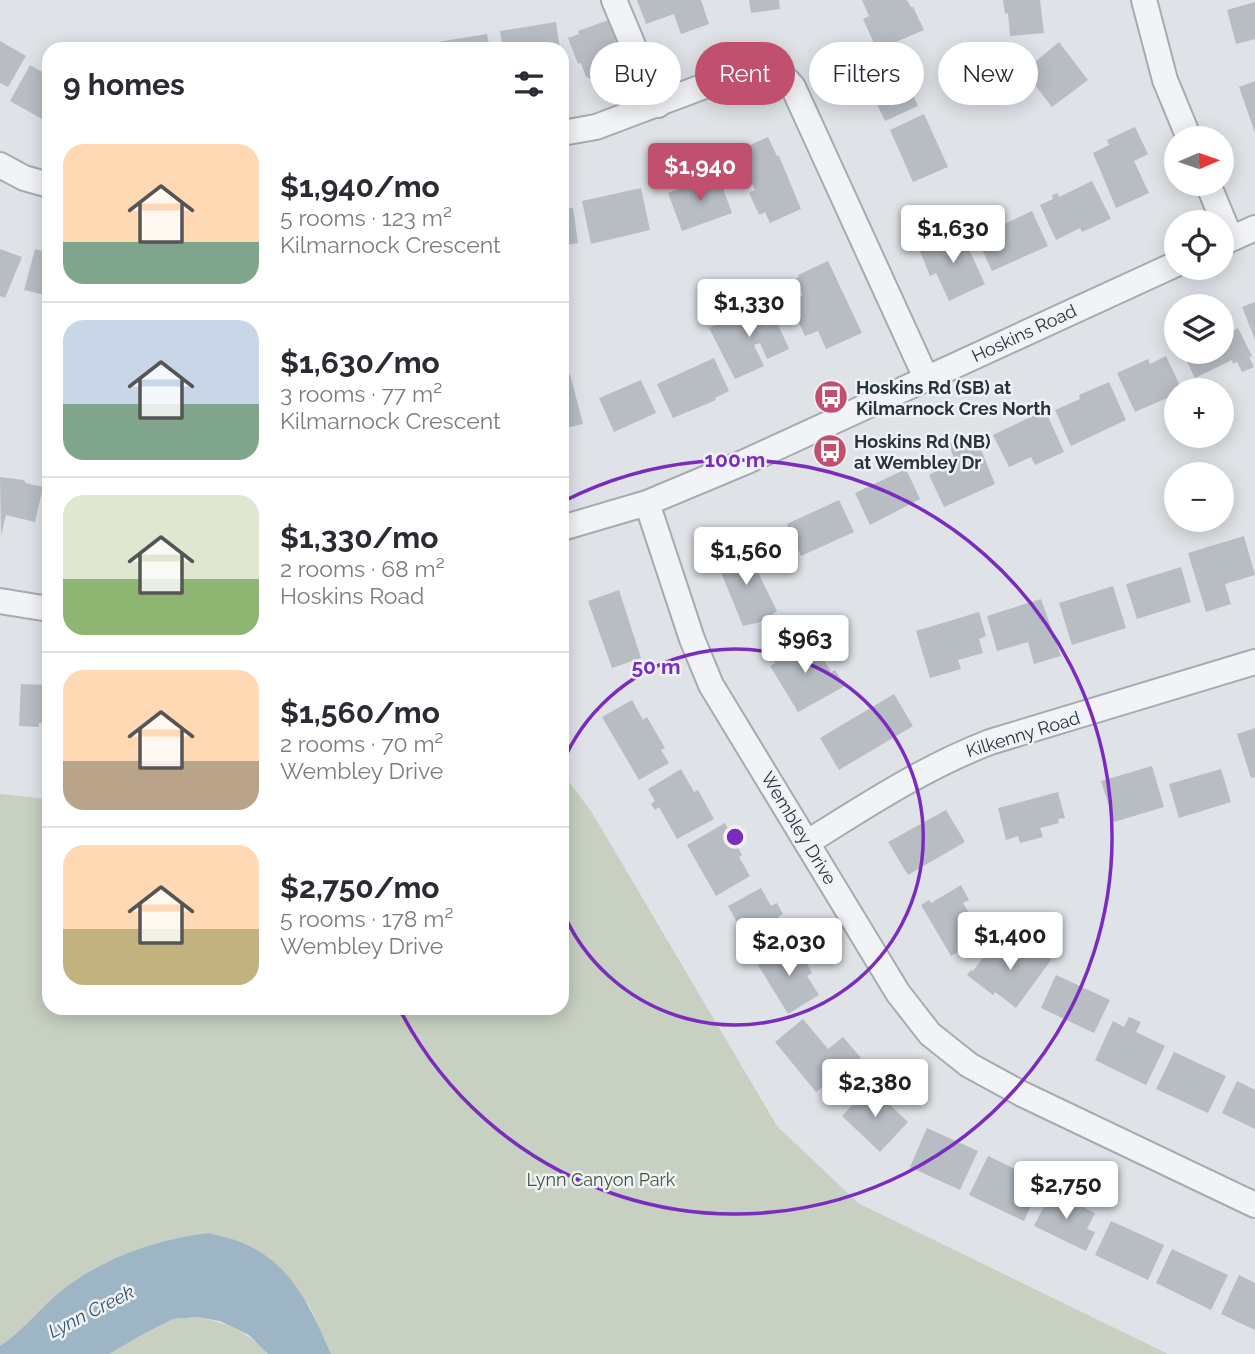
<!DOCTYPE html>
<meta charset="utf-8">
<style>
body{margin:0;font-family:Raleway,sans-serif;background:#f7f7f7;color:#2b2b33;height:100vh;display:flex;flex-direction:column;font-size:26px;white-space:nowrap}
*{box-sizing:border-box;margin:0}
p{font-size:23px;color:#7c7c81}
.icon{flex:none;width:38px;height:38px;fill:none;stroke:currentColor;stroke-width:2;stroke-linecap:round;stroke-linejoin:round}
.map{position:relative;flex:1;overflow:hidden}
.side{position:absolute;left:42px;top:42px;width:527px;height:973px;display:flex;flex-direction:column;background:#fff;border-radius:21px;box-shadow:0 4px 18px #0003}
.side>*{flex:none}
.guide{position:absolute;left:590px;top:42px;width:560px;height:63px;display:flex;gap:14px}
.needle{width:46px;rotate:88deg}
.fabs{position:absolute;left:1164px;top:126px;display:grid;gap:14px}
.fabs a{display:grid;place-items:center;width:70px;height:70px;border-radius:50%;background:#fff;box-shadow:0 4px 18px #0003;font-size:35px}
.price{position:absolute;translate:-50% -60px;padding:0 16px;border-radius:7px;background:#fff;color:#222;font-size:23px;line-height:46px;filter:drop-shadow(0 2px 4px #0008)}
.price::after{content:'';position:absolute;left:50%;top:42px;width:21px;height:16px;margin-left:-10px;background:inherit;clip-path:polygon(0 0,100% 0,50% 100%)}
.price.on{background:#c14f6e;color:#fff}
ul{padding:0;list-style:none}
li{display:flex;align-items:center;gap:21px;height:175px;padding:0 21px}
li+li{border-top:2px solid #e1e1e2}
li span{display:grid;place-items:center;flex:none;width:196px;height:140px;border-radius:21px;color:#555}
li>.icon{margin-inline-start:auto}
span .icon{width:84px;height:84px;fill:#fffc;stroke-width:1}
li b{font-size:30px}
h2{display:flex;justify-content:space-between;align-items:center;height:84px;padding:0 21px;font-size:30px}
.tag{padding:0 24px;border-radius:32px;background:#fff;box-shadow:0 4px 18px #0003;font-size:24px;line-height:63px}
.tag.on{background:#c14f6e;color:#fff}
.map>svg:first-child{display:block}
</style>
<div class="map">
<svg width="1255" height="1354" viewBox="0 0 1255 1354">
<rect width="100%" height="100%" fill="#dfe3e7"/>
<path fill="#c7d0c1" d="M562 773 591 811 777 1126 858 1203 1168 1354H331L309 1305 208 1233C153 1240 99 1259 56 1295 37 1312 21 1332 0 1346V794L49 799V1008H562Z
M197 1317C229 1323 246 1331 268 1354H109L145 1333 173 1319Z"/>
<path fill="#9db5c4" d="M208 1233C220 1236 234 1239 245 1244 293 1265 311 1309 331 1354H268L249 1335 220 1321 197 1317 173 1319 145 1333 109 1354H0V1346C21 1332 37 1312 56 1295 99 1259 153 1240 208 1233Z"/>
<path fill="#b7bdc3" d="M637 0H701L709 24 681 34 674 14 646 24Z
M749 0H779L780 9 751 13Z
M862 0H907L911 7H913L924 30 877 50 863 19 869 16Z
M1003 0H1040L1044 33 1010 36 1008 13 1005 14Z
M1255 2V39L1236 44 1227 10Z
M611 19 635 80 608 90 603 76 594 80 586 77 581 63 578 64 568 38 579 34 578 31Z
M556 22 560 49H503L500 31Z
M487 34 490 49H432L431 43Z
M0 41 26 56 8 87 0 83Z
M1059 42 1088 80 1052 107 1024 71Z
M900 48 912 80 907 82 918 106 885 121 859 66Z
M30 65 49 76V123L10 101Z
M1255 81V133L1239 87Z
M924 114 948 167 913 182 890 130Z
M1135 127 1148 154 1134 161 1149 193 1116 208 1093 153 1109 145 1107 140Z
M768 137 777 156H779L801 209 770 223 765 212 759 215 749 193 755 190 737 151Z
M718 175 732 213 682 231 668 193Z
M1092 181 1111 219 1082 232 1080 228 1056 240 1040 205 1053 199 1052 195 1058 193 1059 197Z
M641 188 650 230 591 244 582 201Z
M573 208 578 243 562 246V209Z
M1032 211 1048 246 992 271 971 225 993 215 998 227Z
M960 230 985 284 949 301 936 273 930 276 919 249Z
M0 249 22 257 5 298 0 296Z
M35 249 49 253V296L24 290Z
M828 261 862 333 826 349 818 331 805 336 789 302 803 295 796 278 799 277 798 275Z
M768 302 789 349 767 359 760 343 754 345 764 366 735 379 709 328Z
M1255 302V340L1242 307Z
M1238 328 1252 356 1249 357 1254 367 1242 372 1237 362 1233 364 1232 360 1195 378 1182 352H1222V336Z
M1166 356 1182 390H1176V394L1135 412 1117 373 1148 359 1150 364Z
M714 358 729 391 715 398 716 400 673 418 657 384Z
M570 374 583 424 562 429V376Z
M641 380 656 413 614 432 599 398Z
M1109 382 1126 420 1071 446 1055 410 1080 399 1079 395Z
M1045 410 1064 452 1035 465 1031 457 1009 467 993 435Z
M974 432 995 484 944 507 929 475 955 462 949 444Z
M906 469 920 499 870 525 855 493Z
M0 477 24 480 26 483 43 487 35 522 6 515 1 535Z
M839 500 854 532 801 556 787 524Z
M1244 536 1255 575 1225 584 1231 604 1206 612 1188 553Z
M745 546 777 611 761 622 743 626 716 560Z
M1181 567 1191 602 1137 619 1126 584Z
M1113 586 1126 628 1072 645 1059 603Z
M619 590 641 658 612 668 588 601Z
M1041 599 1061 656 1034 664 1028 642 997 651 987 616Z
M979 612 986 636 979 639 983 653 958 660 961 669 930 678 916 631Z
M810 637 831 672 835 670 845 686 798 712 770 666 775 663 772 659Z
M21 684 49 685V724L39 723V727L19 726Z
M894 694 913 726 839 770 820 738Z
M632 700 643 720 647 717 665 748 661 750 669 763 639 780 602 717Z
M1255 728V777L1251 778 1237 734Z
M1152 766 1164 807 1114 822 1101 781Z
M681 769 694 792 698 790 714 819 677 839 659 807 655 810 651 804 655 801 648 789Z
M1221 769 1231 802 1179 818 1169 784Z
M1058 792 1065 818 1058 819 1059 823 1040 828 1043 837 1020 843 1018 836 1006 840 998 808Z
M946 810 965 842 908 875 888 842Z
M725 823 742 855 739 857 750 876 716 896 687 845Z
M961 885 969 900 963 903 983 938 951 956 921 905 929 900 931 903Z
M761 888 771 906 777 903 783 914 778 917 787 933 754 952 728 906Z
M1026 941 1051 960 1016 1008 995 992 993 995 967 975 971 970 973 971 994 943 1014 958Z
M794 942 812 973 807 976 819 995 788 1014 758 965Z
M1056 975 1110 1000 1094 1033 1041 1008Z
M1129 1017 1141 1022 1136 1032 1165 1046 1146 1085 1095 1060 1113 1021 1124 1027Z
M803 1019 828 1049 843 1037 861 1058 816 1092 775 1042Z
M1174 1052 1226 1076 1208 1113 1156 1089Z
M1237 1081 1255 1090V1129L1222 1113Z
M870 1086 908 1122 880 1152 842 1116Z
M927 1128 978 1151 960 1190 910 1167Z
M988 1156 1017 1170 1015 1174 1040 1186 1024 1221 969 1195Z
M1051 1192 1095 1213 1087 1229 1095 1232 1086 1251 1034 1226Z
M1111 1221 1164 1245 1148 1280 1095 1255Z
M1172 1249 1228 1275 1211 1310 1156 1283Z
M1239 1275 1255 1283V1330L1221 1314Z"/>
<g fill="none" stroke-linecap="round" stroke-linejoin="round">
<g stroke="#a5abb1" stroke-width="28">
<path id="minor" d="M614 0 658 105
M1144 0 1165 80 1189 138
M562 133 596 127 755 67C774 67 782 74 793 87L926 378
M0 165 24 178 49 185
M1208 184 1231 239
M1222 243 1255 228
M647 503 692 639 711 685 898 993 930 1034 969 1065 1022 1094 1255 1205
M562 528 647 503 745 462 1176 264
M0 601 49 609
M808 842C867 805 925 767 990 742L1255 662"/>
</g>
<use href="#minor" stroke="#f1f3f6" stroke-width="24"/>
</g>
<g fill="none" stroke="#7b2cbf" stroke-width="3.5">
<path d="M562 764A188 188 0 1 1 562 910"/>
<path d="M564 501A377 377 0 1 1 399 1008"/>
</g>
<defs>
<g id="bus-disc" transform="scale(1.75)"><circle r="9.5" fill="#c14f6e" stroke="#eef2f5"/><path d="M-5-6H5V4H4V6H2V4H-2V6H-4V4H-5ZM-3.5-4V0h7V-4ZM-3.5 1.2v1.5H-2V1.2ZM2 1.2v1.5H3.5V1.2Z" fill="#fff"/></g>
</defs>
<g fill-rule="evenodd">
<use href="#bus-disc" x="831" y="397"/>
<use href="#bus-disc" x="830" y="451"/>
</g>
<g text-anchor="middle" dominant-baseline="central" stroke-width="5" stroke-linejoin="round" paint-order="stroke">
<g font-size="18" fill="#29333d" stroke="#eef2f5">
<text transform="translate(1024 333) rotate(-25)">Hoskins Road</text>
<text transform="translate(1023 734) rotate(-17)">Kilkenny Road</text>
<text transform="translate(799 828) rotate(59)">Wembley Drive</text>
</g>
<g font-size="18" font-weight="bold" fill="#29333d" stroke="#eef2f5" text-anchor="start">
<text x="856" y="387">Hoskins Rd (SB) at<tspan x="856" dy="21">Kilmarnock Cres North</tspan></text>
<text x="854" y="441">Hoskins Rd (NB)<tspan x="854" dy="21">at Wembley Dr</tspan></text>
</g>
<g font-size="18" fill="#425738" stroke="#eef2f5">
<text x="601" y="1179">Lynn Canyon Park</text>
</g>
<g font-size="19" font-style="italic" fill="#37566d" stroke="#eef2f5">
<text transform="translate(91 1311) rotate(-27)">Lynn Creek</text>
</g>
</g>
<circle cx="735" cy="837" r="10" fill="#7b2cbf" stroke="#eef2f5" stroke-width="3.5"/>
<g font-size="21" text-anchor="middle" font-weight="bold" fill="#7b2cbf" stroke="#eef2f5" stroke-width="5" stroke-linejoin="round" paint-order="stroke">
<text x="735" y="467">100 m</text>
<text x="656" y="674">50 m</text>
</g>
</svg>
<div class="fabs">
<a><svg class="needle" viewBox="-14 -14 28 28"><path d="M0-13l5 13h-10z" fill="#e53935"/><path d="M0 13l5-13h-10z" fill="#7c7c81"/></svg></a>
<a><svg class="icon" aria-label="locate" viewBox="0 0 24 24"><circle cx="12" cy="12" r="6"/><path d="M12 2v4M12 18v4M2 12h4M18 12h4"/></svg></a>
<a><svg class="icon" aria-label="layers" viewBox="0 0 24 24"><path d="M12 4l9 5-9 5-9-5zM3 14l9 5 9-5"/></svg></a>
<a>+</a>
<a>−</a>
</div>
<b class="price on" style="left:700px;top:203px">$1,940</b>
<b class="price" style="left:953px;top:265px">$1,630</b>
<b class="price" style="left:749px;top:339px">$1,330</b>
<b class="price" style="left:746px;top:587px">$1,560</b>
<b class="price" style="left:805px;top:675px">$963</b>
<b class="price" style="left:1010px;top:972px">$1,400</b>
<b class="price" style="left:789px;top:978px">$2,030</b>
<b class="price" style="left:875px;top:1119px">$2,380</b>
<b class="price" style="left:1066px;top:1221px">$2,750</b>
<div class="guide">
<a class="tag">Buy</a>
<a class="tag on">Rent</a>
<a class="tag">Filters</a>
<a class="tag">New</a>
</div>
<section class="side">
<h2>9 homes<svg class="icon" aria-label="filters" viewBox="0 0 24 24"><path d="M4 7h16M4 17h16"/><circle cx="9" cy="7" r="2"/><circle cx="15" cy="17" r="2"/></svg></h2>
<ul>
<li><span style="background:linear-gradient(#ffd9b3 70%,#7fa58c 0)"><svg class="icon" aria-label="home" viewBox="0 0 24 24"><path d="M3 11l9-7 9 7M6 9v11h12V9"/></svg></span><div><b>$1,940/mo</b><p>5 rooms · 123 m²</p><p>Kilmarnock Crescent</p></div></li>
<li><span style="background:linear-gradient(#c9d6e8 60%,#7fa58c 0)"><svg class="icon" aria-label="home" viewBox="0 0 24 24"><path d="M3 11l9-7 9 7M6 9v11h12V9"/></svg></span><div><b>$1,630/mo</b><p>3 rooms · 77 m²</p><p>Kilmarnock Crescent</p></div></li>
<li><span style="background:linear-gradient(#dfe7d0 60%,#8fb573 0)"><svg class="icon" aria-label="home" viewBox="0 0 24 24"><path d="M3 11l9-7 9 7M6 9v11h12V9"/></svg></span><div><b>$1,330/mo</b><p>2 rooms · 68 m²</p><p>Hoskins Road</p></div></li>
<li><span style="background:linear-gradient(#ffd9b3 65%,#b9a48a 0)"><svg class="icon" aria-label="home" viewBox="0 0 24 24"><path d="M3 11l9-7 9 7M6 9v11h12V9"/></svg></span><div><b>$1,560/mo</b><p>2 rooms · 70 m²</p><p>Wembley Drive</p></div></li>
<li><span style="background:linear-gradient(#ffd9b3 60%,#c2b280 0)"><svg class="icon" aria-label="home" viewBox="0 0 24 24"><path d="M3 11l9-7 9 7M6 9v11h12V9"/></svg></span><div><b>$2,750/mo</b><p>5 rooms · 178 m²</p><p>Wembley Drive</p></div></li>
</ul>
</section>
</div>
